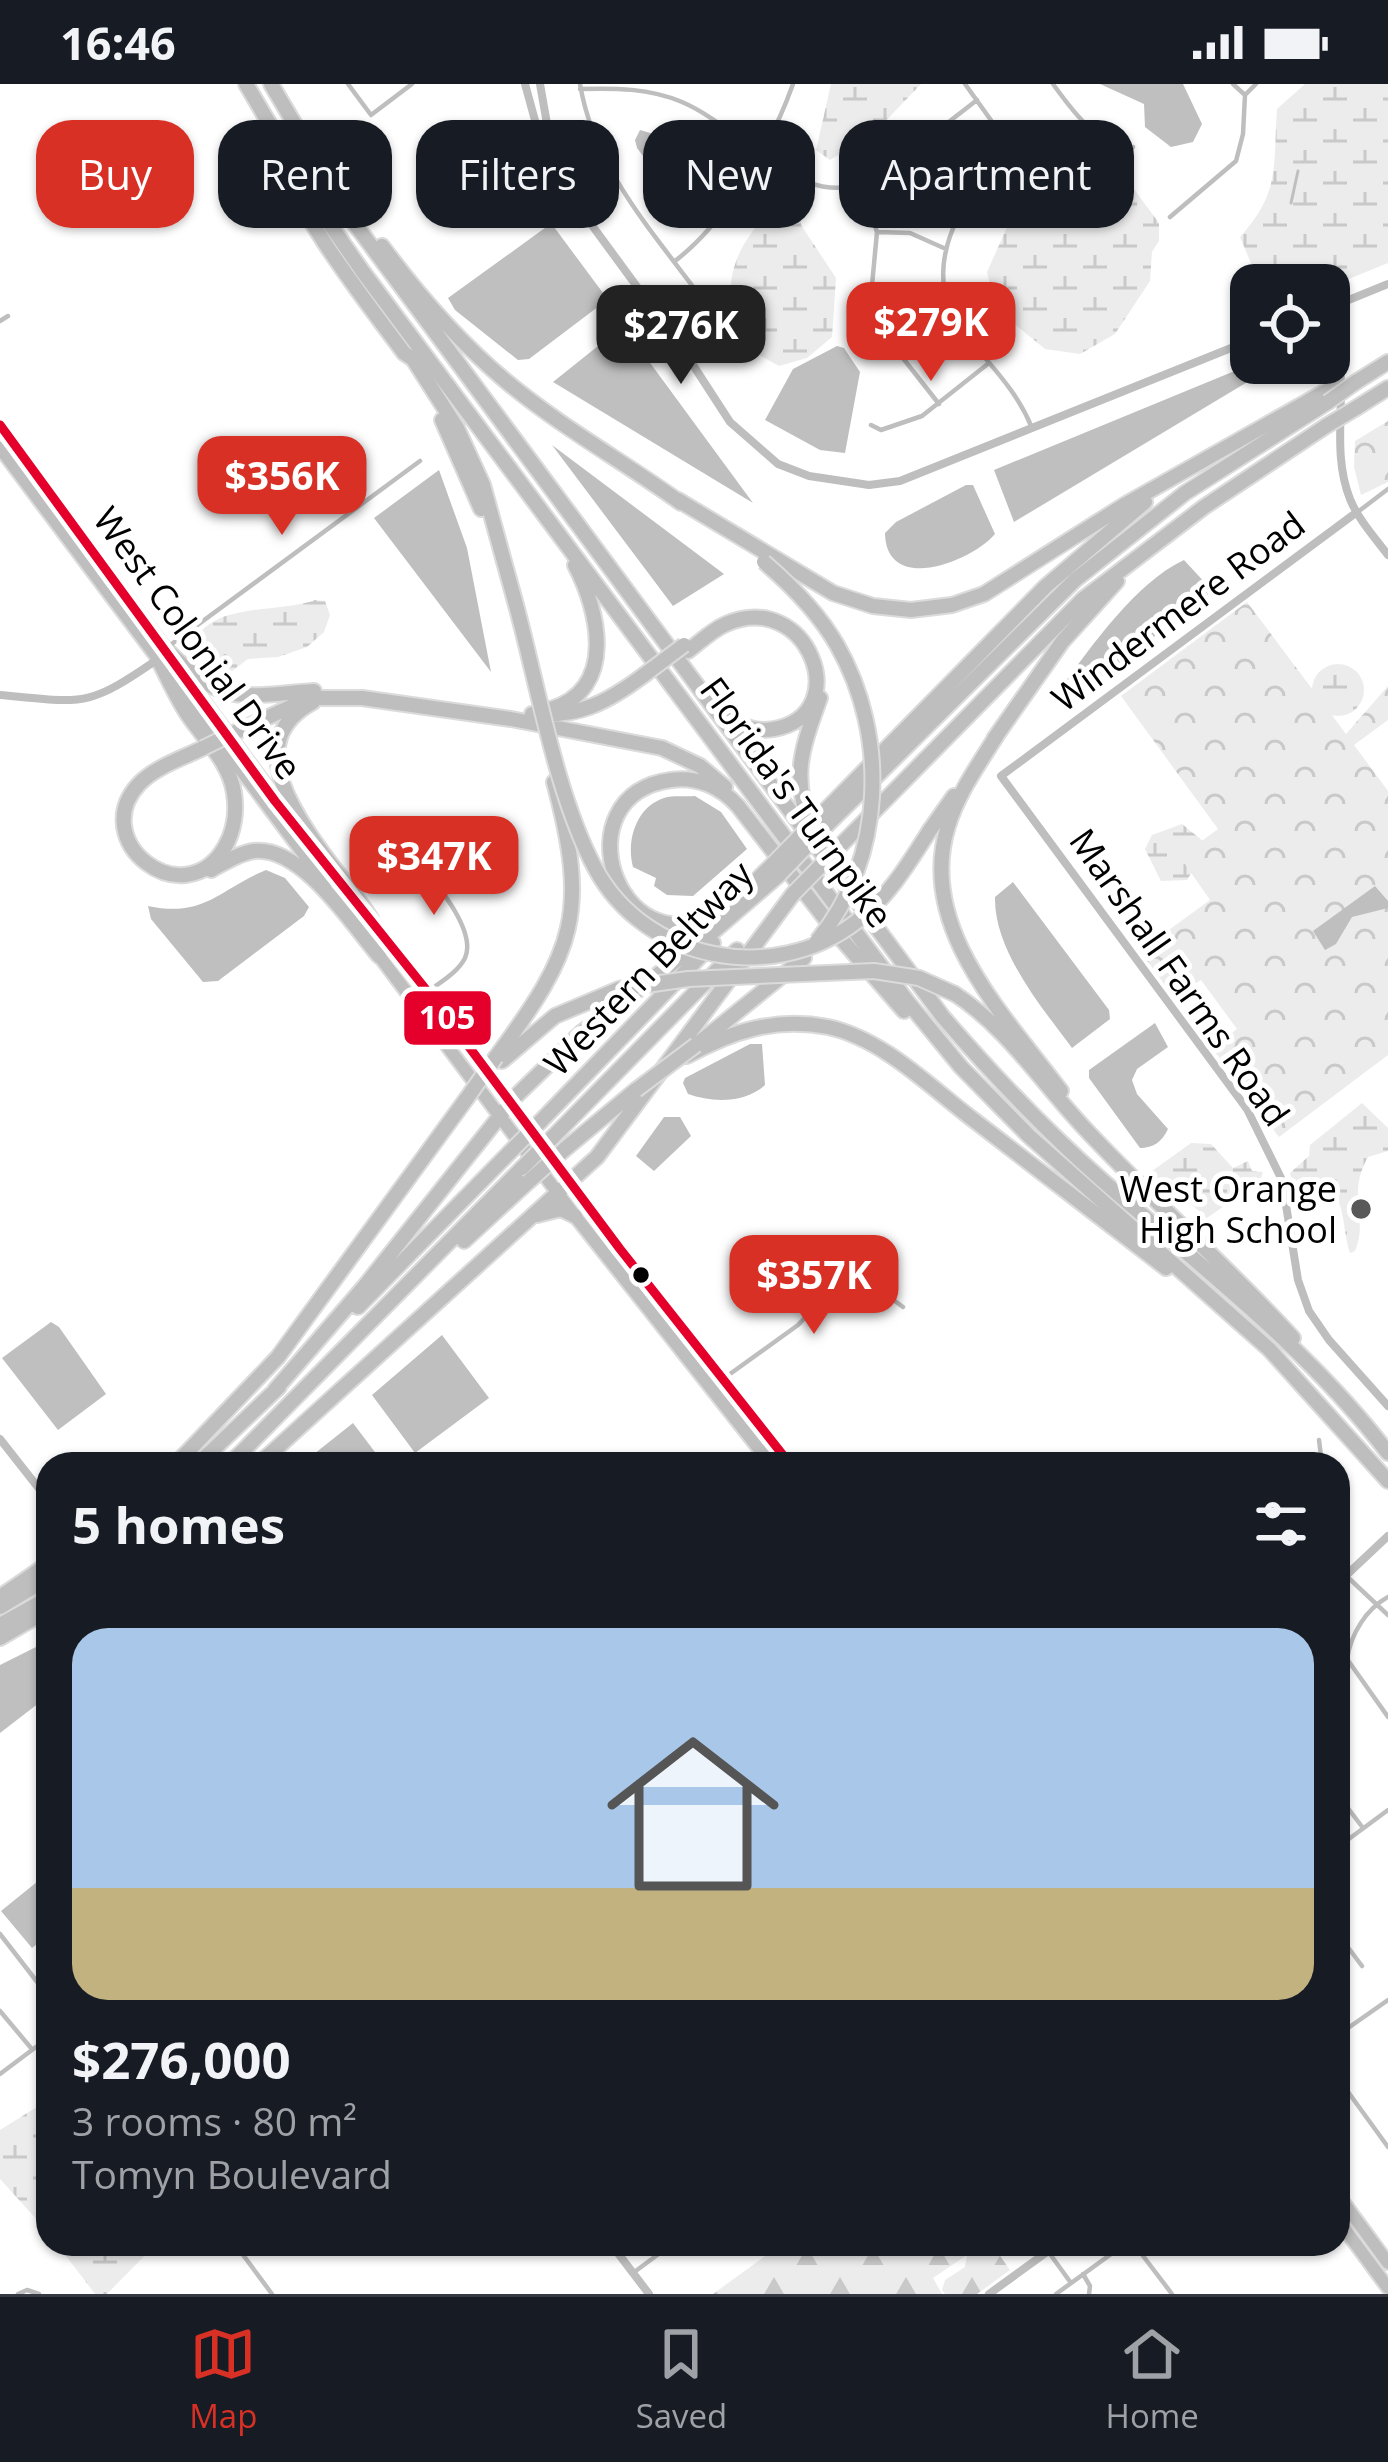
<!DOCTYPE html>
<meta charset="utf-8">
<style>
body{margin:0;font-family:"Open Sans",sans-serif;background:#242831;color:#f1f3f6;height:100vh;display:flex;flex-direction:column;font-size:45px;white-space:nowrap}
*{box-sizing:border-box;margin:0}
p{font-size:39px;color:#9ea1a6}
.icon{flex:none;width:66px;height:66px;fill:none;stroke:currentColor;stroke-width:2;stroke-linecap:round;stroke-linejoin:round}
.map{position:relative;flex:1;overflow:hidden}
.sheet{position:absolute;left:36px;top:1368px;width:1314px;height:804px;display:flex;flex-direction:column;background:#171b24;border-radius:36px;box-shadow:0 3px 9px #0004}
.sheet>*{flex:none}
.hud{position:absolute;left:36px;top:36px;width:1317px;height:108px;display:flex;gap:24px}
.fabs{position:absolute;left:1230px;top:180px;display:grid;gap:24px}
.fabs a{display:grid;place-items:center;width:120px;height:120px;border-radius:24px;background:#171b24;box-shadow:0 3px 9px #0004;font-size:60px}
.price{position:absolute;translate:-50% -102px;padding:0 27px;border-radius:24px;background:#d93025;color:#fff;font-size:39px;line-height:78px;filter:drop-shadow(0 3px 6px #0008)}
.price::after{content:'';position:absolute;left:50%;top:72px;width:36px;height:27px;margin-left:-18px;background:inherit;clip-path:polygon(0 0,100% 0,50% 100%)}
.price.active{background:#222;color:#fff}
ul{padding:0;list-style:none}
li{display:grid;align-content:center;gap:24px;height:636px;padding:0 36px}
li+li{border-top:3px solid #363941}
li span{display:grid;place-items:center;height:372px;border-radius:36px;color:#555}
li>.icon{margin-inline-start:auto}
span .icon{width:216px;height:216px;fill:#fffc;stroke-width:1}
li b{font-size:51px}
h2{display:flex;justify-content:space-between;align-items:center;height:144px;padding:0 36px;font-size:51px}
.pill{padding:0 42px;border-radius:36px;background:#171b24;box-shadow:0 3px 9px #0004;font-size:42px;line-height:108px}
.pill.active{background:#d93025;color:#fff}
.status{display:flex;justify-content:space-between;align-items:center;height:84px;padding:0 60px;background:#171b24;direction:ltr}
.status svg{height:33px;fill:currentColor}
.tabs{display:flex;justify-content:space-around;align-items:center;height:168px;border-top:3px solid #363941;background:#171b24;font-size:33px;color:#9ea1a6}
.tabs a{display:grid;justify-items:center;gap:6px}
.tabs .active{color:#d93025}
.map>svg:first-child{display:block}
</style>
<div class="status"><b>16:46</b><svg viewBox="0 0 49 12"><path d="M0 12V9h3v3zM5 12V6h3v6zM10 12V3h3v9zM15 12V0h3v12zM26 1h20v11H26zM47 4h2v5h-2z"/></svg></div>
<div class="map">
<svg width="1388" height="2210" viewBox="0 0 1388 2210">
<defs>
<pattern id="forest-firs" width="22" height="20" patternUnits="userSpaceOnUse" patternTransform="scale(3)"><rect width="22" height="20" fill="#ececec"/><path d="M5 1l3.5 6h-7zM16 11l3.5 6h-7z" fill="#c9c9c9"/></pattern>
<pattern id="wetland-marsh" width="20" height="14" patternUnits="userSpaceOnUse" patternTransform="scale(3)"><rect width="20" height="14" fill="#ececec"/><path d="M1 5h8M5 5V1M11 12h8M15 12V8" fill="none" stroke="#c9c9c9"/></pattern>
<pattern id="park-crowns" width="20" height="18" patternUnits="userSpaceOnUse" patternTransform="scale(3)"><rect width="20" height="18" fill="#ececec"/><path d="M2 6a3 3 0 1 1 6 0M12 15a3 3 0 1 1 6 0" fill="none" stroke="#c9c9c9"/></pattern>
</defs>
<rect width="100%" height="100%" fill="#fff"/>
<path fill="url(#forest-firs)" d="M782 2160H983L974 2167 977 2172 993 2162 1010 2186 977 2210H945L942 2206 945 2196 965 2183 967 2171 933 2194 942 2210H713Z"/>
<path fill="url(#wetland-marsh)" d="M831 0H921L875 48 830 76 816 66Z
M1305 0H1388V179L1329 203 1260 201 1240 153C1281 107 1273 83 1277 25Z
M1059 90 1128 97 1159 139V157L1152 168 1150 197 1115 250 1080 270 1045 265 996 225 987 188 1008 141 1037 100Z
M777 117 801 135V141L836 194 832 253 807 274 779 282 750 266 753 244 732 230C725 179 744 156 777 117Z
M315 516 325 517 330 531 324 548 307 563 278 573 248 575 223 594 200 581 199 550C223 519 280 529 315 516Z
M1312 606a26 26 0 1 1 52 0a26 26 0 1 1-52 0Z
M1182 740 1203 757 1198 778 1187 796 1161 797 1145 765 1152 751Z
M1362 1019 1388 1044V1067L1368 1073C1346 1111 1369 1133 1355 1167L1350 1169C1342 1144 1346 1119 1327 1098L1292 1097 1290 1089 1309 1072 1310 1061Z
M1191 1059 1211 1060 1233 1084 1248 1077 1252 1087 1263 1088 1260 1097 1207 1134 1169 1101 1157 1105 1148 1090Z
M48 2016V2148L0 2095V2046Z
M57 2160H156L107 2210H95Z"/>
<path fill="url(#park-crowns)" d="M1388 337V398L1361 411 1354 383 1355 357Z
M1247 518 1346 650 1388 602V636L1354 661 1388 707V971L1279 1053 1212 964 1237 945 1201 896 1173 912 1140 867 1210 816 1180 773 1218 745 1121 612Z"/>
<path fill="#bfbfbf" d="M1100 0H1183L1202 40 1193 58 1171 63 1145 43 1144 20Z
M640 46 671 55 704 76 706 80 681 118 675 115 637 64 635 56Z
M549 141 554 143 603 209V219L529 275 518 276 455 226 448 214Z
M623 242 753 419 553 298Z
M837 262 844 264 860 288 845 369 820 366 765 336 793 285Z
M1254 279H1279L1014 438 994 386Z
M552 361 724 490 673 522Z
M439 386 467 464 491 588 374 434Z
M966 401H973L995 450C971 478 886 511 885 449L896 438Z
M1184 476 1208 502V512L1073 614 1061 615V603C1093 561 1135 499 1184 476Z
M695 712 721 728 747 765 693 812 667 811 654 802 656 794 633 783C626 757 636 723 664 714 673 711 686 713 695 712Z
M266 786 285 794 309 823 304 832 218 897 203 898 151 835 148 822C205 834 219 805 266 786Z
M1013 798 1109 926 1110 935 1072 964C1041 922 994 867 995 813Z
M1375 802 1388 817V824L1352 833 1336 860 1325 866 1313 847Z
M1155 939 1168 963 1137 985 1132 996 1137 1010 1168 1045C1162 1058 1153 1064 1140 1064L1089 994V986Z
M750 960H762L765 1001C745 1019 713 1019 688 1010L683 999 685 994Z
M664 1033H680L691 1052 654 1087 636 1072Z
M51 1238 59 1243 106 1310 58 1346 2 1274Z
M442 1251 489 1314 415 1369 372 1311Z
M353 1339 384 1380H313L309 1374Z
M48 1557V1612L0 1649V1581Z
M48 1789V1851L32 1864 1 1827Z"/>
<g fill="none" stroke-linecap="round" stroke-linejoin="round">
<path stroke="#bfbfbf" stroke-width="3" d="M1291 119 1298 87"/>
<g stroke="#dbdbdb" stroke-width="16">
<path id="trunk" d="M0 341 308 758
M0 364 161 579
M173 595 326 800
M367 830 620 1165 790 1380
M374 865 575 1132 771 1380
M1338 2111 1388 2179
M1338 2136 1388 2204"/>
</g>
<g stroke="#dbdbdb" stroke-width="18">
<path id="motorway" d="M246 0 320 126 363 188 907 917 961 983 1029 1052 1269 1265 1388 1397
M271 0 349 132 943 933C993 991 1045 1046 1103 1097 1200 1182 1309 1265 1388 1369
M272 60C302 136 355 203 404 269L413 275 457 344 483 401 516 521
M382 162C419 212 459 258 507 298 561 343 624 378 681 419
M1356 298 1388 278
M1356 324 1388 304
M442 336 481 425
M678 416 833 509 873 522 911 526 952 521 984 510 1126 420 1335 302
M167 566C223 623 240 612 314 607
M688 567C700 558 712 546 726 540 808 504 856 630 774 645 753 649 737 641 723 628
M158 575C168 594 176 613 188 631 205 656 230 679 234 709 237 727 234 747 225 763 184 833 86 757 139 700 155 683 183 674 203 664
M313 618C218 669 339 781 371 835
M551 625C617 605 599 527 575 481
M532 630C578 634 608 618 644 591
M240 646 310 614H362L511 635 662 664 700 682 725 703
M997 651C979 680 958 709 948 742 916 843 1005 932 1061 1007
M994 655 1062 558 1117 497
M819 733 1046 502 1145 418
M825 743 1075 496 1185 409 1328 318
M930 746 954 712
M812 748C791 692 801 667 820 614
M840 762 1083 515 1204 423 1326 342
M772 781C754 798 737 819 716 830 616 884 560 711 671 696 697 692 721 703 738 722L837 850 904 927
M211 786C224 779 239 769 254 767 302 762 351 839 379 872
M955 910C1009 945 1045 1004 1090 1050 1156 1120 1228 1183 1293 1254
M700 958 804 874
M687 972C732 947 776 933 828 943 884 955 931 1004 975 1037 1039 1086 1102 1135 1166 1184
M496 973C575 866 589 830 554 698
M502 977 555 932 619 905
M540 1038 713 859
M551 1055 737 866
M565 1065 636 1006
M537 1131 561 1125 575 1132
M464 1157 528 1098
M358 1223 510 1068
M275 1306 364 1203 515 1013 581 949 706 854 779 791
M176 1380 278 1273 467 1014
M198 1380 279 1303
M230 1380 522 1084
M259 1380 597 1073 793 810
M0 1513 48 1480
M0 1523 48 1494
M0 1541 48 1514
M0 1554 48 1526"/>
</g>
<path stroke="#bebebe" stroke-width="4.5" d="M348 0 371 31 412 0
M580 0C594 85 653 148 703 216L717 220
M965 0 1013 67C998 91 972 105 959 131 906 238 999 261 1032 344
M1053 0C1074 29 1095 59 1133 63
M1233 0 1245 11
M580 5C615 4 649 4 682 18 748 46 803 136 879 92L977 16
M863 103 877 148 871 212 876 232 884 250 939 320
M1170 133 1236 77 1243 50 1245 11 1256 0
M877 148 910 149 946 165
M675 177C725 139 772 60 793 0
M0 237 8 232
M871 341 881 346 922 332 989 279
M1359 427 1388 405
M169 562 420 377
M406 762C424 786 479 843 465 874 458 888 442 897 430 906
M723 1295 798 1241 836 1201 849 1195 872 1200 903 1223
M1319 1356 1322 1380
M1338 1484 1388 1531
M1388 1513C1366 1525 1351 1550 1347 1575L1388 1633
M1338 1711 1363 1744
M1338 1763 1388 1726
M0 1850 48 1912
M1338 1850 1362 1882
M0 1927 31 1964
M1338 1951 1388 1916
M0 1990 48 1954
M1338 1994 1388 2063
M235 2160 272 2210
M1134 2160 1172 2210
M1050 2170 1071 2199
M633 2189 672 2160
M1083 2190 1090 2202 1089 2210
M18 2210 27 2206 39 2210
M1056 2210 1125 2160"/>
<path stroke="#bebebe" stroke-width="8" d="M525 0 547 80 682 264 730 338 778 380 809 392 869 401 900 397 1251 256
M540 0 549 51 580 119
M1329 224 1388 200
M1329 236C1355 293 1327 358 1350 415 1358 435 1375 454 1388 471
M1357 428 1001 692 1247 1025 1282 1096 1298 1196 1309 1227 1329 1256 1388 1322
M0 611C85 619 87 624 158 575
M0 1355 48 1416
M1338 1499 1388 1452
M611 2160 649 2210
M989 2210 1058 2160"/>
<use href="#trunk" stroke="#bebebe" stroke-width="12"/>
<use href="#motorway" stroke="#bebebe" stroke-width="14"/>
<g stroke="#dbdbdb" stroke-width="18" stroke-linecap="butt">
<path id="motorway-bridge" d="M1328 318 1356 298
M1326 342 1356 324
M764 478C792 502 818 528 837 561 889 652 885 775 817 857
M516 521C538 602 556 711 595 784 645 878 774 901 856 838 888 814 909 779 930 746
M644 591 684 561
M203 664 240 646
M772 781 819 733
M779 791 825 743
M793 810 840 762
M619 905 688 895 874 887 919 894 955 910
M636 1006 696 961
M467 1014 496 973
M510 1068 540 1038
M522 1084 551 1055
M528 1098 565 1065"/>
</g>
<use href="#motorway-bridge" stroke="#bebebe" stroke-width="14"/>
<g stroke="#fff" stroke-width="18">
<path id="bus-1" d="M0 341 275 717 428 908 620 1165 790 1380"/>
</g>
<use href="#bus-1" stroke="#e4002b" stroke-width="9"/>
</g>
<circle fill="#595959" stroke="#fff" stroke-width="4.5" cx="1361" cy="1125" r="12"/>
<circle fill="#000" stroke="#fff" stroke-width="4.5" cx="641" cy="1191" r="10"/>
<g text-anchor="middle" dominant-baseline="central" stroke-width="10" stroke-linejoin="round" paint-order="stroke">
<g font-size="36" fill="#000" stroke="#fff">
<text transform="translate(1178 527) rotate(-37)">Windermere Road</text>
<text transform="translate(198 559) rotate(54)">West Colonial Drive</text>
<text transform="translate(797 718) rotate(54)">Florida's Turnpike</text>
<text transform="translate(648 884) rotate(-46)">Western Beltway</text>
<text transform="translate(1180 893) rotate(55)">Marshall Farms Road</text>
</g>
<g font-size="36" fill="#000" stroke="#fff" text-anchor="end">
<text x="1337" y="1104">West Orange<tspan x="1337" dy="41">High School</tspan></text>
</g>
</g>
<rect stroke="#fff" stroke-width="4.5" x="402" y="905" width="91" height="58" rx="12" fill="#e4002b"/>
<g font-size="33" text-anchor="middle" font-weight="bold" fill="#fff">
<text x="447" y="945">105</text>
</g>
</svg>
<div class="fabs">
<a><svg class="icon" aria-label="locate" viewBox="0 0 24 24"><circle cx="12" cy="12" r="6"/><path d="M12 2v4M12 18v4M2 12h4M18 12h4"/></svg></a>
</div>
<b class="price" style="left:931px;top:300px">$279K</b>
<b class="price active" style="left:681px;top:303px">$276K</b>
<b class="price" style="left:282px;top:454px">$356K</b>
<b class="price" style="left:434px;top:834px">$347K</b>
<b class="price" style="left:814px;top:1253px">$357K</b>
<div class="hud">
<a class="pill active">Buy</a>
<a class="pill">Rent</a>
<a class="pill">Filters</a>
<a class="pill">New</a>
<a class="pill">Apartment</a>
</div>
<section class="sheet">
<h2>5 homes<svg class="icon" aria-label="filters" viewBox="0 0 24 24"><path d="M4 7h16M4 17h16"/><circle cx="9" cy="7" r="2"/><circle cx="15" cy="17" r="2"/></svg></h2>
<ul>
<li><span style="background:linear-gradient(#a9c7e8 70%,#c2b280 0)"><svg class="icon" aria-label="home" viewBox="0 0 24 24"><path d="M3 11l9-7 9 7M6 9v11h12V9"/></svg></span><div><b>$276,000</b><p>3 rooms · 80 m²</p><p>Tomyn Boulevard</p></div></li>
</ul>
</section>
</div>
<nav class="tabs">
<a class="active"><svg class="icon" aria-label="map" viewBox="0 0 24 24"><path d="M3 6l6-2 6 2 6-2v14l-6 2-6-2-6 2zM9 4v14M15 6v14"/></svg>Map</a>
<a><svg class="icon" aria-label="saved" viewBox="0 0 24 24"><path d="M7 4h10v16l-5-4-5 4z"/></svg>Saved</a>
<a><svg class="icon" aria-label="home" viewBox="0 0 24 24"><path d="M3 11l9-7 9 7M6 9v11h12V9"/></svg>Home</a>
</nav>
